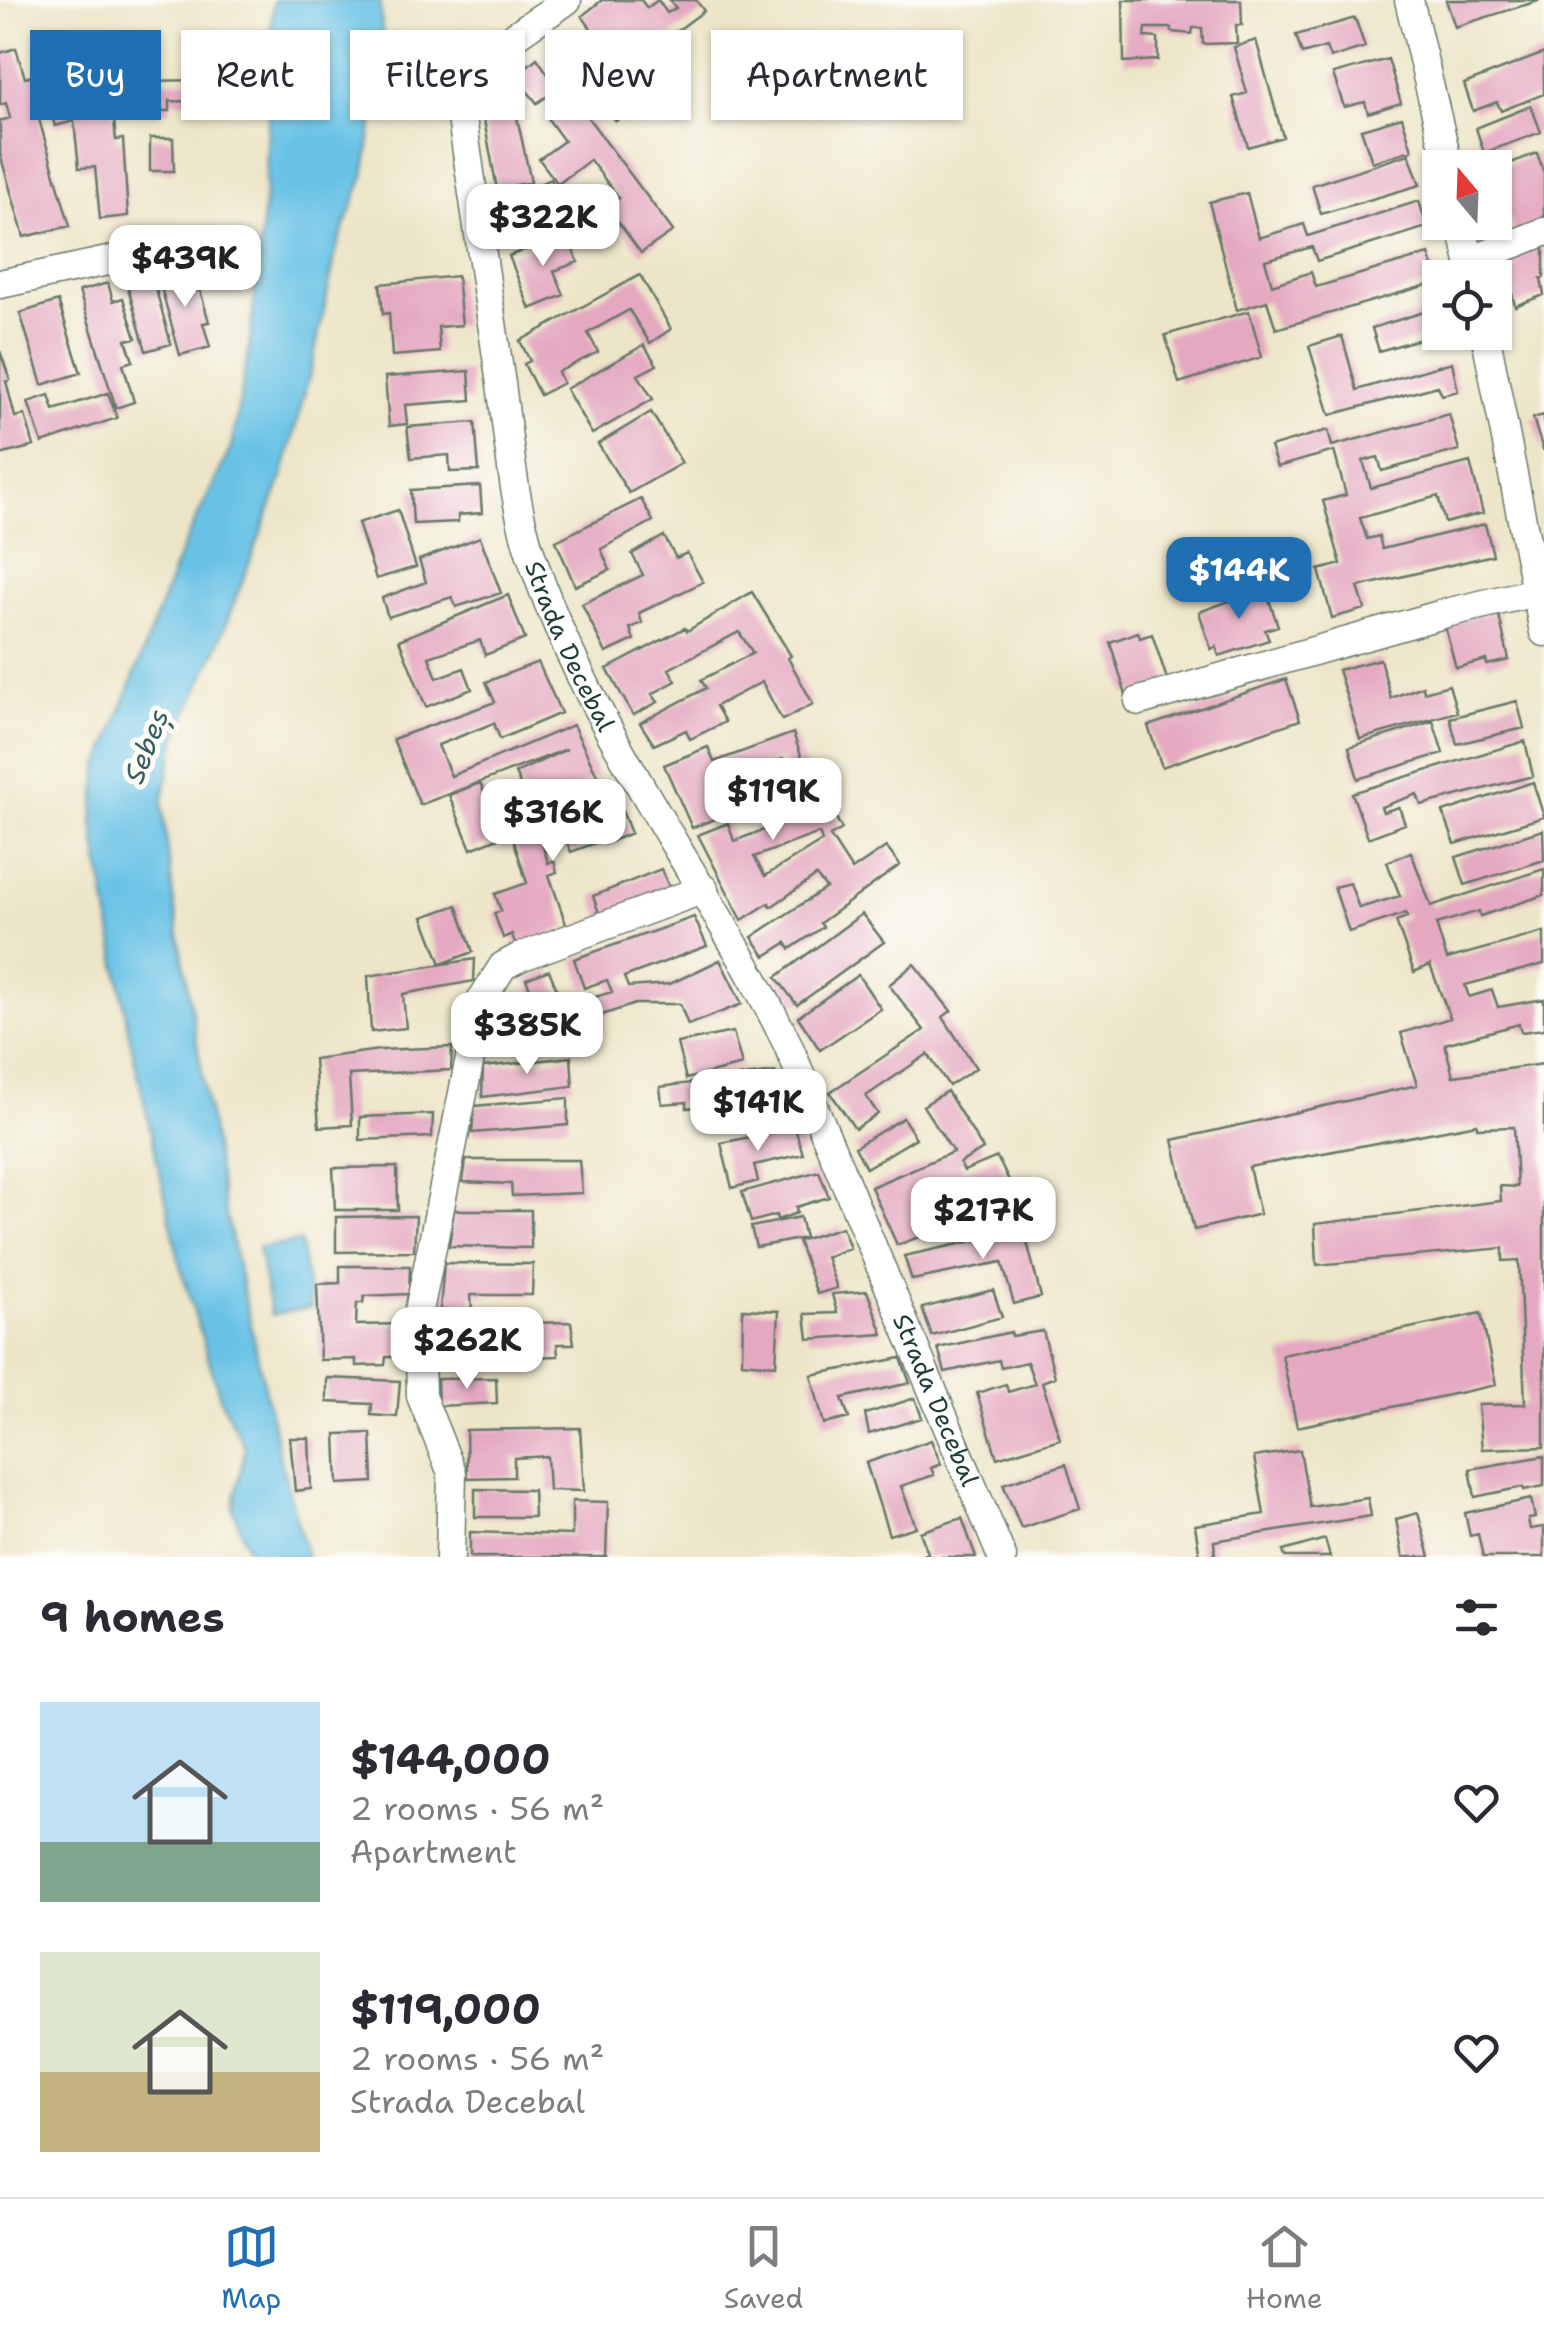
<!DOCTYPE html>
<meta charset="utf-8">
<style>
body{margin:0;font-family:"Shantell Sans",sans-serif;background:#f2f2f3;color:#2b2b33;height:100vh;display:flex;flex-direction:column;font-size:38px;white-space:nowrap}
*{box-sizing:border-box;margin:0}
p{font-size:32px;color:#7c7c81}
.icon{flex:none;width:55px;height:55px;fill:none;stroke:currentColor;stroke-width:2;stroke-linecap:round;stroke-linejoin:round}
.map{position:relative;height:1557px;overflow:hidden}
.details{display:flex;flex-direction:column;background:#fff;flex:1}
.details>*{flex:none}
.guide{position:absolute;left:30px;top:30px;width:1000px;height:90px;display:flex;gap:20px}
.needle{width:65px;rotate:341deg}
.fabs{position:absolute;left:1422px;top:150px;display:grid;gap:20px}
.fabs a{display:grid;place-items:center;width:90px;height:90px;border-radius:0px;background:#fff;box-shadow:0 2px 8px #0004;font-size:50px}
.price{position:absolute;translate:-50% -85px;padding:0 22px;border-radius:20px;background:#fff;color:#222;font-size:32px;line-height:65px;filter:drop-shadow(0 2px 5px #0008)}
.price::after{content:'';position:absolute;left:50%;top:60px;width:30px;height:22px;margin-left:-15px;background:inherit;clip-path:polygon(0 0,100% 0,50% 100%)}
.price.current{background:#1f6fb2;color:#fff}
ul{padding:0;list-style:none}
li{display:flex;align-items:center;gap:30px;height:250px;padding:0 40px}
li span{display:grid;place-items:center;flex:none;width:280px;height:200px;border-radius:0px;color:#555}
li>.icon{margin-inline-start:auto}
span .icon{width:120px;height:120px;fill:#fffc;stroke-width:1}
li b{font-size:42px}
h2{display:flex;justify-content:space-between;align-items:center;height:120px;padding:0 40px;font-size:42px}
.pill{padding:0 35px;border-radius:0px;background:#fff;box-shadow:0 2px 8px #0004;font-size:35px;line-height:90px}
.pill.current{background:#1f6fb2;color:#fff}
.tab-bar{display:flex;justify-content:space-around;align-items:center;height:140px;border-top:2px solid #e1e1e2;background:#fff;font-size:28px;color:#7c7c81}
.tab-bar a{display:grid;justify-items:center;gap:5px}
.tab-bar .current{color:#1f6fb2}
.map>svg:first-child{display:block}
</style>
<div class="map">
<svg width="1544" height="1557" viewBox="0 0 1544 1557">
<rect width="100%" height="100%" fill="#fdfcf7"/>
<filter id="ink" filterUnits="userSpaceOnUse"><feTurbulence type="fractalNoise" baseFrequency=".01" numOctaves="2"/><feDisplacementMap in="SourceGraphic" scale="20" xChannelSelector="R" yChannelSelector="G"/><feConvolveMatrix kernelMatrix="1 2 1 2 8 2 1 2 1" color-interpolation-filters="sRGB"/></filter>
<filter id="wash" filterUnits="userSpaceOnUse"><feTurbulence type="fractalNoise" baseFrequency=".0048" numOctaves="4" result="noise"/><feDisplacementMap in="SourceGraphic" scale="40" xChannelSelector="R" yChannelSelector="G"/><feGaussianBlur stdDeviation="2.25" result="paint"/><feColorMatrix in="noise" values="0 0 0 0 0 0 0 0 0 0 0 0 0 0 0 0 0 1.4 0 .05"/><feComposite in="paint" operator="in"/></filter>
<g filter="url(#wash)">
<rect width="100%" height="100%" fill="#ede5c8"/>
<path fill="#69c2e6" stroke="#44808d" stroke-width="2.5" d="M273 0H380L384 57 364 176 337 247 313 361 282 478 213 657 178 733 162 802 174 904 223 1201 281 1462 307 1557H251L233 1509 245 1448 221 1400 182 1272 129 1034 93 824 99 769 181 551 231 448 249 349 265 195Z
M300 1242 311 1308 271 1315 258 1248Z"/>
<g id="blocks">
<path fill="#e4a8c1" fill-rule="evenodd" d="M602 0H641L647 8 658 0 667 13 676 8 670 0H696L704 11 624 70 622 67 611 75 634 107 616 121 580 75 600 60 591 48 600 41 582 16Z
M1123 0H1241L1242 25H1236L1237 43 1203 44 1202 28H1193L1192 34 1172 32 1171 28H1146L1145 37 1158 38V60L1124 62Z
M1446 0H1538V1L1455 27Z
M1355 18 1365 47 1330 58 1326 47 1302 54 1296 35Z
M1256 40 1283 137 1248 147 1233 97 1247 93 1234 47Z
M16 48 25 78 57 69 62 85 87 77 88 82 202 80V102L170 101V111H113L116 140 123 139 128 216 100 219 95 167 79 168 74 121 55 126 49 106 36 109 70 226 24 237 0 154V121L10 118 6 103 0 105V53Z
M1544 53V94L1501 111 1497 102 1473 111 1464 84Z
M537 58 558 89 537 103 515 76Z
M1388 59 1401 103 1368 113 1365 102 1344 107 1333 74Z
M574 99 673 231 641 253 607 207 619 198 590 160 558 184 539 159 564 141 548 119Z
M1531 106 1541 132 1484 153 1476 128Z
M515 108 531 182 497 189 483 115Z
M1402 117 1412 150 1372 162 1361 129Z
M150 138H173L174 171H150Z
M1537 153 1544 173V223L1515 234 1502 199 1509 196 1498 168Z
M1409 154 1420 185 1321 214 1312 185Z
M551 179 561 205 527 218 529 226 509 235 497 200Z
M1247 193 1259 238 1304 224 1308 236 1419 201 1427 227 1317 261 1312 247 1265 260 1272 285 1311 272 1316 287 1429 254 1438 282 1276 329 1267 301 1237 310 1209 202Z
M567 233 578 262 554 271 564 295 530 309 509 256Z
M1544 247V277L1541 278 1544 295 1515 306 1503 257Z
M187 265 194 291 200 290 209 322 203 323 210 347 180 355 157 273Z
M152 275 171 344 146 351 126 281Z
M640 275 671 329 650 343 629 310 588 333 598 352 558 372 563 383 540 395 524 364 530 361 520 341Z
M457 276 462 325 438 327 440 352 392 356 389 313 383 314 380 284Z
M108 283 113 301 123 298 136 338 126 340 133 361 123 364 134 402 116 408 79 291Z
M58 301 81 373 42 385 20 313Z
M1440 307V333L1379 351 1372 328Z
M1249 311 1262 357 1179 383 1165 335Z
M1342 336 1357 390 1452 362 1458 391 1442 395 1438 386 1330 415 1309 346Z
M644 345 657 365 638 375 653 399 592 434 566 389Z
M0 351 10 380 6 381 15 417 25 415 34 446 0 455Z
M469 371 471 400 405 405 407 424 389 426 385 377Z
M108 393 117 418 42 443 28 402 49 395 54 410Z
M651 412 682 463 629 493 598 444Z
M1449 414 1459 450 1382 471 1378 457 1363 461 1371 488 1470 462 1483 513 1445 523 1438 496 1360 518 1367 539 1379 536 1382 549 1485 524 1493 555 1358 587 1365 609 1332 618 1319 570 1341 564 1323 501 1346 495 1334 451 1277 467 1270 447 1328 430 1332 446Z
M1544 415V450H1543L1533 418Z
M475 422 479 471 450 472 449 455 411 458 407 427Z
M480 486 482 513 458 515V522L413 524 411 490Z
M641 499 653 521 601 549 610 570 575 586 556 541Z
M398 510 416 567 376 579 358 523Z
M664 536 676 558 687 553 703 582 639 613 642 623 630 628 634 640 606 653 582 604 643 575 632 554Z
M480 537 501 593 456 607 452 597 388 617 382 598 426 582 419 560Z
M1265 588 1278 626 1265 630 1269 640 1219 656 1216 647 1211 649 1199 612Z
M752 592 791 656 788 658 813 704 782 720 762 682 716 706 725 722 690 739 686 730 654 745 640 723 706 688 701 680 753 653 739 632 669 669 676 681 652 694 658 702 633 715 607 669 685 628 687 631Z
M508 595 525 639 485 655 480 640 429 657 437 678 464 668 472 689 426 707 399 640Z
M1498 611 1509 660 1487 665 1486 660 1456 668 1444 623Z
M1138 632 1140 638 1152 634 1168 682 1126 695 1110 642Z
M1380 659 1391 698 1423 686 1424 692 1449 685 1457 712 1360 739 1338 670Z
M538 662 561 713 500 739 494 723 438 745 451 776 573 725 598 777 530 807 515 773 567 749 420 805 393 739 495 702 486 682Z
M1286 679 1300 720 1162 767 1148 726Z
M1517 701 1524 728 1457 744 1450 718Z
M1433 721 1443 753 1358 779 1349 747Z
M793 733 820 808 829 805 842 829 830 836 852 870 886 847 900 865 820 923 823 927 790 949 786 943 765 956 752 937 826 888 816 876 771 907 769 903 742 920 698 835 728 823 734 841 803 815 783 759 732 776 742 796 722 803 727 814 692 828 664 765 708 747 714 762ZM819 833 822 841 765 876 754 857Z
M1525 741 1533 776 1421 805 1417 794 1381 807 1383 812 1399 807 1405 824 1368 838 1352 793Z
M1533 782 1544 817 1455 844 1443 812Z
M480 783 503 836 471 849 449 795Z
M614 791 631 833 605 844 603 840 571 852 565 837 543 846 548 863 554 861 557 872 549 875 567 927 516 947 512 934 503 938 494 913 501 911 495 894 527 883 510 829Z
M1543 830 1544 860 1465 885 1456 857Z
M1411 852 1431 906 1544 869V895L1480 916 1479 911 1436 924 1447 959 1544 932V964L1465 985 1469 997 1492 990 1498 1007 1544 999V1029L1521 1032 1519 1024 1445 1044 1453 1076 1544 1064V1447L1482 1449 1478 1405 1525 1404 1519 1260 1503 1261V1248L1317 1265 1315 1224 1501 1201 1500 1186 1517 1187 1514 1127 1477 1128V1124L1249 1167 1260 1214 1194 1230 1173 1140 1417 1085 1401 1033 1450 1018 1430 965 1414 972 1396 921 1407 917 1406 913 1349 932 1334 887 1350 883 1359 908 1400 896 1387 862Z
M661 869 671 891 601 919 593 896Z
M457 905 473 952 441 964 423 917Z
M862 914 884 942 797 1005 776 977Z
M694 917 707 946 624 977 628 987 670 984 720 960 742 1004 688 1025 680 1004H635L590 1019 581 1001 612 992 607 980 584 988 574 959Z
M475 959 474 981 403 994 406 1028 371 1032 368 976Z
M914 964 951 1011 943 1017 976 1068 949 1086 928 1054 866 1096 878 1114 855 1129 830 1092 924 1030 889 985Z
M549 970 571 1025 549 1034 526 979Z
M858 975 881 1009 820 1050 798 1017Z
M733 1032 742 1065 686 1079 677 1043Z
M452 1047 451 1070 349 1075 352 1125 319 1127 314 1059 379 1050Z
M571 1057 573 1086 482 1097 483 1067Z
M775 1072 788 1112 760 1121 754 1100 687 1108V1102L662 1104 660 1087Z
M947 1091 983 1149 960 1163 964 1171 997 1157 1025 1212 980 1231 974 1218 897 1245 871 1187 953 1152 923 1106Z
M568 1098V1125L472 1133 474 1106Z
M433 1114 432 1137 360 1140V1117Z
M903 1118 916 1138 866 1168 855 1147Z
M795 1128 803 1154 754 1165 758 1181 732 1188 721 1143Z
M466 1160H579L582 1193 512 1196 511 1184 463 1182Z
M397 1167 398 1210H335L333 1168Z
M819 1171 829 1197 796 1207 797 1213 777 1220 776 1215 751 1222 742 1192Z
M454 1210H531V1248L449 1246Z
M416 1216 414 1251 336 1252V1217Z
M800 1217 805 1238 756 1247 751 1227Z
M842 1227 850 1248 826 1257 837 1288 817 1294 798 1241Z
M1024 1230 1041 1297 1014 1304 1002 1262 912 1280 904 1256Z
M444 1263 533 1264 532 1295H471L472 1313 440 1310Z
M340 1266H410L409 1294 364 1296 363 1303H357L356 1325 403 1324 402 1357H386L385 1365 356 1366V1359L320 1360 317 1284 340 1283Z
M993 1290 1002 1317 932 1336 922 1308Z
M867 1291 883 1334 808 1339 805 1314 837 1313 832 1294Z
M743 1309 779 1311 776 1365 742 1362Z
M1481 1313 1496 1385 1297 1427 1282 1355Z
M571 1322 574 1344H557L558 1356 437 1360V1325Z
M1043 1331 1055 1377 1042 1382 1060 1439 997 1458 977 1393 1006 1384 1008 1392 1035 1384 1027 1362 1001 1368 999 1360 945 1372 938 1348 1011 1332 1012 1336Z
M901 1358 910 1383 842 1398 849 1418 824 1424 811 1375Z
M327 1378 400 1381 397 1417 371 1415 372 1404 327 1402Z
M496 1378 497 1403 438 1406 437 1379Z
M915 1398 922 1418 869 1434 865 1414Z
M580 1428 584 1491 549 1490 547 1456 514 1458V1477L467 1478 466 1430Z
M371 1433 373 1482 338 1484 336 1434Z
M290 1438H309L311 1489 295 1491Z
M931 1440 941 1464 931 1468 934 1475 901 1486 916 1527 889 1535 866 1463Z
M1300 1450 1310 1507 1368 1498 1371 1516 1214 1541 1215 1557H1200L1195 1525 1264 1514 1254 1457Z
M1544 1456V1486L1524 1490 1523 1487 1475 1497 1470 1469Z
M1066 1464 1080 1509 1021 1528 1003 1484Z
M475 1489 533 1490 534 1517H475Z
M1531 1499 1535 1518 1528 1519 1530 1529 1544 1527V1557H1483L1478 1534 1470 1536 1465 1513Z
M572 1501 608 1502 606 1557H470V1532L572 1535Z
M1418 1513 1430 1557H1403L1396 1519Z
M962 1518 976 1557H918L928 1553 920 1532Z
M1325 1539 1330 1557H1285L1283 1551Z"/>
</g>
</g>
<g filter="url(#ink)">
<use href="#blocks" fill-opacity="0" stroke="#677868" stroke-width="2.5"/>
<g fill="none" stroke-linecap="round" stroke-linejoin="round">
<g stroke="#677868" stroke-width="31">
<g id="minor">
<path id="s1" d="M567 0C532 26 472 57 459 98 473 194 487 289 501 384 509 440 513 501 531 555 589 732 707 879 788 1045L1002 1557"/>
<path d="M1409 0 1449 168"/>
<path d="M1461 222 1473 276"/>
<path d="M1470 261 1544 232"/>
<path d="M0 284 150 252"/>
<path d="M1485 332 1544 632"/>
<path d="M1139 701 1450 612 1536 592"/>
<path d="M450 1557 452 1473 421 1396 419 1311 482 999 503 966 520 957 704 889"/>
</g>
</g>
<use href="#minor" stroke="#fff" stroke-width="28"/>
</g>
</g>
<g text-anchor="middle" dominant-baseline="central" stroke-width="10" stroke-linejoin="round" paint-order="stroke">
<g font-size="25" fill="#1f3d34" stroke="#fdfcf7">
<text stroke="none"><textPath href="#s1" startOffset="710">Strada Decebal</textPath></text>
<text stroke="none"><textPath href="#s1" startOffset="1550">Strada Decebal</textPath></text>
</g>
<g font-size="28" font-style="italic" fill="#325e60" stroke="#fdfcf7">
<text transform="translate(146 746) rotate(-69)">Sebeș</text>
</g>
</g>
</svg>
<div class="fabs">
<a><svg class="needle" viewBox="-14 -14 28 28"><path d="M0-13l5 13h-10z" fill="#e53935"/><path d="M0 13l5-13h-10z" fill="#7c7c81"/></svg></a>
<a><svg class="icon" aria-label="locate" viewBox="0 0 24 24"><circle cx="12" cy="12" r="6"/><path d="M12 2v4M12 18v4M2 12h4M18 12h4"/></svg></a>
</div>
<b class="price" style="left:543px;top:269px">$322K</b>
<b class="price" style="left:185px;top:310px">$439K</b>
<b class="price current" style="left:1239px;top:622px">$144K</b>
<b class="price" style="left:773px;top:843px">$119K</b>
<b class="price" style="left:553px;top:864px">$316K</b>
<b class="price" style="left:527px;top:1077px">$385K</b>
<b class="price" style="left:758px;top:1154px">$141K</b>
<b class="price" style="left:983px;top:1262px">$217K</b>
<b class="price" style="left:467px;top:1392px">$262K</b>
<div class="guide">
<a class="pill current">Buy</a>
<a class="pill">Rent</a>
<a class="pill">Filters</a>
<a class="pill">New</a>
<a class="pill">Apartment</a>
</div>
</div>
<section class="details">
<h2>9 homes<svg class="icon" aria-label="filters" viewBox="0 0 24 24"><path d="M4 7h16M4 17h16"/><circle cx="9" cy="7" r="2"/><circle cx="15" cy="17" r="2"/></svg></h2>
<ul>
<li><span style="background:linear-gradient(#bfe0f5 70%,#7fa58c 0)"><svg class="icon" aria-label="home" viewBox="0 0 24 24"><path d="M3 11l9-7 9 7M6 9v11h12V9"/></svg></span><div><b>$144,000</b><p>2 rooms · 56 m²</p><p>Apartment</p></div><svg class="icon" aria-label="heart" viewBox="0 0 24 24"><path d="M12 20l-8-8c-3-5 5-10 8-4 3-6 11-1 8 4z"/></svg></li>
<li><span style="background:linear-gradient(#dfe7d0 60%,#c2b280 0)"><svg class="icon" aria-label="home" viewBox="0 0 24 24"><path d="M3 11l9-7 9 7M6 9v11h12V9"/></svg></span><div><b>$119,000</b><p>2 rooms · 56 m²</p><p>Strada Decebal</p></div><svg class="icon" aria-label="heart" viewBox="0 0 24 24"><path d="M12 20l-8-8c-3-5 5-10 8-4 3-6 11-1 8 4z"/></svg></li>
</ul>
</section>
<nav class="tab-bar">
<a class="current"><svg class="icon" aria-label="map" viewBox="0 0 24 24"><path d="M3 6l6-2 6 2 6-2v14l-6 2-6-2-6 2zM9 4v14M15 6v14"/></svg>Map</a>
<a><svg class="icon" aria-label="saved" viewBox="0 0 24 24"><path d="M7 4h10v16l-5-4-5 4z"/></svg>Saved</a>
<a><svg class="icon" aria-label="home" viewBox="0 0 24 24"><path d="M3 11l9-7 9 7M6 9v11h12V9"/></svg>Home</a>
</nav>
